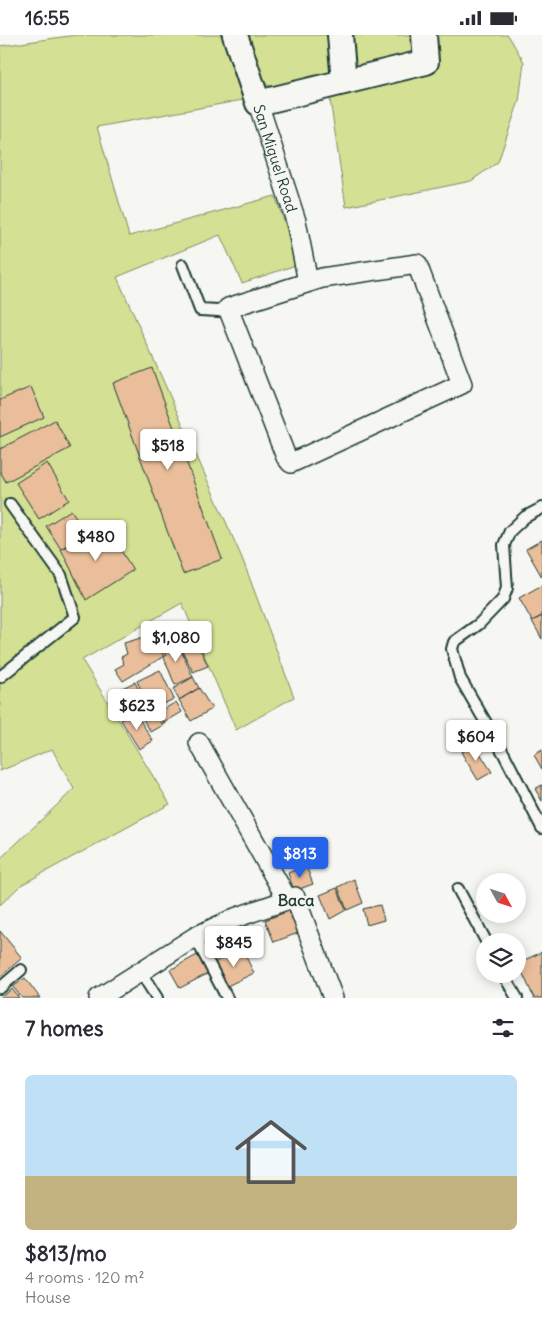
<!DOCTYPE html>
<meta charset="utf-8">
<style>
body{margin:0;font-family:Delius,sans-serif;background:#f2f2f3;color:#2b2b33;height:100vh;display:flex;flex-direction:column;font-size:19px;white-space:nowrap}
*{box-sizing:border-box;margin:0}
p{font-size:16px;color:#7c7c81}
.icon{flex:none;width:28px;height:28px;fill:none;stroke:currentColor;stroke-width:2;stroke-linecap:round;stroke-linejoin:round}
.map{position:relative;height:963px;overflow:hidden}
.sheet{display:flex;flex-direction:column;background:#fff;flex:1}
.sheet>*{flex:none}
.needle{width:32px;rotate:130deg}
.buttons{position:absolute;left:476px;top:838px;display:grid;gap:10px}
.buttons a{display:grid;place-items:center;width:50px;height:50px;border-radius:50%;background:#fff;box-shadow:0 2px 12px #0003;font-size:25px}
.price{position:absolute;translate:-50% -42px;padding:0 11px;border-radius:5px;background:#fff;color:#222;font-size:16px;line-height:32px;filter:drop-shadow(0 1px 2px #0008)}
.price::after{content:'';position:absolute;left:50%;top:30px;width:15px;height:11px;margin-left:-8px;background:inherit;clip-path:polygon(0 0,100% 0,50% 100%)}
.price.current{background:#2563eb;color:#fff}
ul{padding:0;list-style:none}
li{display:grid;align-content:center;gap:10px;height:265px;padding:0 25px}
li span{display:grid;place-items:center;height:155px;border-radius:8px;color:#555}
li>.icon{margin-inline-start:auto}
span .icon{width:90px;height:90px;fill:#fffc;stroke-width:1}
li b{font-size:21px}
h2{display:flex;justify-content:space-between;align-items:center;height:60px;padding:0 25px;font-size:21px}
.status{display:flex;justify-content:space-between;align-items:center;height:35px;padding:0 25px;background:#fff;direction:ltr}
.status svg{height:14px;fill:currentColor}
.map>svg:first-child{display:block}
</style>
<div class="status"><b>16:55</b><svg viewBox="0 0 49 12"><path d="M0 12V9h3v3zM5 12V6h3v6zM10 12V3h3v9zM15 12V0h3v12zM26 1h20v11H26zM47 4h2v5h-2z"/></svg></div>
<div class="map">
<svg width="542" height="963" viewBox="0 0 542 963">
<rect width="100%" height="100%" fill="#f6f6f2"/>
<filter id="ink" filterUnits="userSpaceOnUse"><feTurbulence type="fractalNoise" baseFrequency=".02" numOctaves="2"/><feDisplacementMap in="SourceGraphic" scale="10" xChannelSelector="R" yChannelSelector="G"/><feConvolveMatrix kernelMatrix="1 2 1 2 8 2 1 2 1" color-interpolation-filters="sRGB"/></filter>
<g filter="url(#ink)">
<path fill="#d4e093" stroke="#7a8e64" d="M76 0H224L248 64 97 92 129 201 275 161 299 229 242 248 220 200 117 242 242 523 294 662 236 695 182 568 82 625 170 769 21 850 0 870V824L74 754 52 714 0 736V11Z
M239 0H508L524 27 519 66 498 127 471 146 346 172 327 44 276 53 256 46Z"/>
<path fill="#eabe9a" stroke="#1f3d34" d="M152 333 222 524 183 539 113 348Z
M31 352 44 382 0 402V365Z
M55 385 70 413 6 447 0 436V414Z
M47 428 69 465 39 484 16 448Z
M71 475 86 497 61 514 46 491Z
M106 491 133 535 86 565 61 514Z
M542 505V542L526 514Z
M542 550V581L532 586 519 563Z
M542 581V604L532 586Z
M193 598 208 631 193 637 177 606Z
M144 602 148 612 159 607 166 620 123 646 115 634 124 629 121 622 127 619 124 608Z
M177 606 193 642 175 650 160 613Z
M160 635 174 664 150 675 137 646Z
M193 642 199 653 179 665 173 654Z
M135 647 143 665 122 675 114 657Z
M199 653 212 674 191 686 179 665Z
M151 666 165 689 151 697 137 675Z
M176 667 182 677 162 689 156 679Z
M135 677 153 706 139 714 121 685Z
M474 709 492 737 478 745 461 717Z
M542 715V734L534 720Z
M542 750V766L535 754Z
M306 831 313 849 294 856 288 838Z
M354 844 363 868 347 875 338 852Z
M337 853 346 875 330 884 320 860Z
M380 870 384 885 367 890 363 874Z
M289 876 298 898 274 907 265 885Z
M0 896 22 923 0 942Z
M242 914 254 938 225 952 213 928Z
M542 917V963H534L518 928Z
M199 919 209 938 180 953 170 935Z
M25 943 40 963H22L13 952Z
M12 954 19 963H0Z"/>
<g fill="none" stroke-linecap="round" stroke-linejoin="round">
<g stroke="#1f3d34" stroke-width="14">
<path id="service" d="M183 230 200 275 218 276 228 273
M542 473 525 482 510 496 504 510 507 553 503 564 479 589 454 607 452 614 460 643 504 719 542 793
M0 642 75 582 61 540 10 469
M458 854 486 906
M195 902 227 963
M140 936 157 963
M503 939 517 963
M0 953 21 935"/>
</g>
<g stroke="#1f3d34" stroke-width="22">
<g id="minor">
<path id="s1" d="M258 68 296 186 308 247"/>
<path d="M417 229 462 349 291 428 286 422 228 273 322 243Z"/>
<path d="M199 708 287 864"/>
<path d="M99 963 195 902 235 883 295 862 333 963"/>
</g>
</g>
<g stroke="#1f3d34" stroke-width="28">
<path id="tertiary" d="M235 0 258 68 426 27 424 0
M340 0 344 47"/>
</g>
<use href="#service" stroke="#f6f6f2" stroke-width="10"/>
<use href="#minor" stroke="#f6f6f2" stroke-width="19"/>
<use href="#tertiary" stroke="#f6f6f2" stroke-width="24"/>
</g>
</g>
<g text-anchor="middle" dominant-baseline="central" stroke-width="5" stroke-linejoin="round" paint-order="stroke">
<g font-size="15" fill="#1f3d34" stroke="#f6f6f2">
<text stroke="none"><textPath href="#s1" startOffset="58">San Miguel Road</textPath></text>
</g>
<g font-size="16" font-weight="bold" fill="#1f3d34" stroke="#f6f6f2">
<text x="296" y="865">Baca</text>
</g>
</g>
</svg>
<div class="buttons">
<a><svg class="needle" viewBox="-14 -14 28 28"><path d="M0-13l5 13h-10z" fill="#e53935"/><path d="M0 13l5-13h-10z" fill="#7c7c81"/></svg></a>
<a><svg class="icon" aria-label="layers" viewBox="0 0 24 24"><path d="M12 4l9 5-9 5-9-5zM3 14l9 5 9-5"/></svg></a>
</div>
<b class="price" style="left:168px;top:436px">$518</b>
<b class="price" style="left:96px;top:527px">$480</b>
<b class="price" style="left:176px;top:628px">$1,080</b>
<b class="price" style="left:137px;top:696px">$623</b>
<b class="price" style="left:476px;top:727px">$604</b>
<b class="price current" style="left:300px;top:844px">$813</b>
<b class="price" style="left:234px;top:933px">$845</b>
</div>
<section class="sheet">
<h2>7 homes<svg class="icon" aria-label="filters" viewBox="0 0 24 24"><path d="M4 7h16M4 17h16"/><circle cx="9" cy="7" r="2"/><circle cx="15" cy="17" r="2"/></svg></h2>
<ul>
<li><span style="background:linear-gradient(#bfe0f5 65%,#c2b280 0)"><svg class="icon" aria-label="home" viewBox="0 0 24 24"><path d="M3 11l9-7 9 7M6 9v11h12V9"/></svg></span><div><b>$813/mo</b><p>4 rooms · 120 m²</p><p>House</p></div></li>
</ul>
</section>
